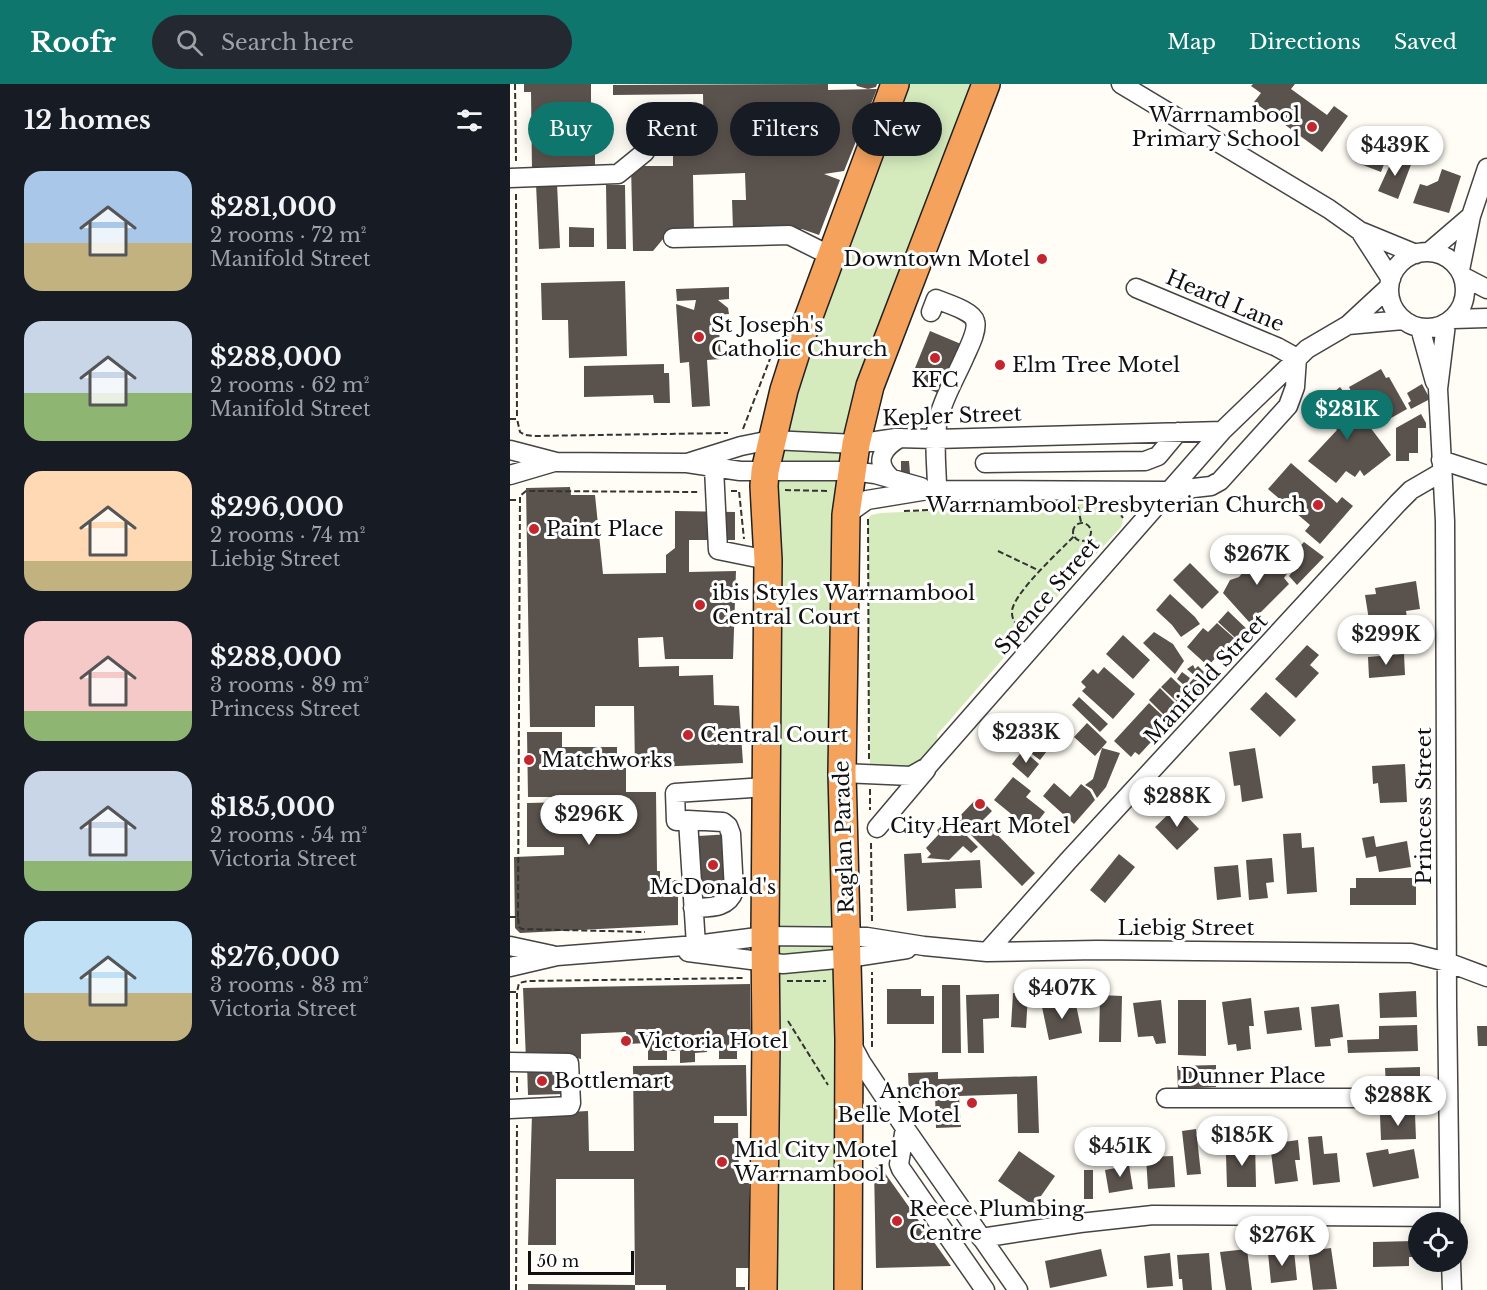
<!DOCTYPE html>
<meta charset="utf-8">
<style>
body{margin:0;font-family:"Libre Baskerville",serif;background:#242831;color:#f1f3f6;height:100vh;display:flex;flex-direction:column;font-size:22px;white-space:nowrap}
*{box-sizing:border-box;margin:0}
p{font-size:20px;color:#9ea1a6}
.icon{flex:none;width:33px;height:33px;fill:none;stroke:currentColor;stroke-width:2;stroke-linecap:round;stroke-linejoin:round}
.map{position:relative;flex:1;overflow:hidden}
.side{display:flex;flex-direction:column;background:#171b24;width:510px}
.side>*{flex:none}
.top-card{position:absolute;left:18px;top:18px;width:570px;height:54px;display:flex;gap:12px}
.fabs{position:absolute;left:898px;top:1128px;display:grid;gap:12px}
.fabs a{display:grid;place-items:center;width:60px;height:60px;border-radius:50%;background:#171b24;box-shadow:0 3px 15px #0003;font-size:30px}
.scale{position:absolute;left:18px;bottom:15px;width:106px;box-sizing:border-box;padding-left:6px;border:3px solid #111;border-top:0;font-size:16px;line-height:21px;white-space:nowrap;color:#111;-webkit-text-stroke:4px #fff;paint-order:stroke}
.price{position:absolute;translate:-50% -51px;padding:0 14px;border-radius:21px;background:#fff;color:#222;font-size:20px;line-height:39px;filter:drop-shadow(0 2px 3px #0008)}
.price::after{content:'';position:absolute;left:50%;top:36px;width:18px;height:14px;margin-left:-9px;background:inherit;clip-path:polygon(0 0,100% 0,50% 100%)}
.price.active{background:#0f766e;color:#fff}
ul{padding:0;list-style:none}
li{display:flex;align-items:center;gap:18px;height:150px;padding:0 24px}
li span{display:grid;place-items:center;flex:none;width:168px;height:120px;border-radius:18px;color:#555}
li>.icon{margin-inline-start:auto}
span .icon{width:72px;height:72px;fill:#fffc;stroke-width:1}
li b{font-size:26px}
h2{display:flex;justify-content:space-between;align-items:center;height:72px;padding:0 24px;font-size:26px}
.chip{padding:0 21px;border-radius:27px;background:#171b24;box-shadow:0 3px 15px #0003;font-size:21px;line-height:54px}
.chip.active{background:#0f766e;color:#fff}
header{display:flex;align-items:center;gap:36px;box-sizing:border-box;height:84px;padding:0 30px;background:#0f766e;color:#fff}
header strong{font-size:28px}
nav{display:flex;gap:33px;margin-inline-start:auto;font-size:21px}
.search{width:420px;height:54px;background:#242831;display:flex;align-items:center;gap:15px;box-sizing:border-box;padding:0 21px;border-radius:33px;color:#9ea1a6;font-size:22px}
main{display:flex;flex:1;min-height:0}
.map>svg:first-child{display:block}
</style>
<header>
<strong>Roofr</strong>
<div class="search"><svg class="icon" aria-label="search" viewBox="0 0 24 24"><circle cx="10" cy="10" r="6"/><path d="M15 15l6 6"/></svg>Search here</div>
<nav><a>Map</a><a>Directions</a><a>Saved</a></nav>
</header>
<main>
<section class="side">
<h2>12 homes<svg class="icon" aria-label="filters" viewBox="0 0 24 24"><path d="M4 7h16M4 17h16"/><circle cx="9" cy="7" r="2"/><circle cx="15" cy="17" r="2"/></svg></h2>
<ul>
<li><span style="background:linear-gradient(#a9c7e8 60%,#c2b280 0)"><svg class="icon" aria-label="home" viewBox="0 0 24 24"><path d="M3 11l9-7 9 7M6 9v11h12V9"/></svg></span><div><b>$281,000</b><p>2 rooms · 72 m²</p><p>Manifold Street</p></div></li>
<li><span style="background:linear-gradient(#c9d6e8 60%,#8fb573 0)"><svg class="icon" aria-label="home" viewBox="0 0 24 24"><path d="M3 11l9-7 9 7M6 9v11h12V9"/></svg></span><div><b>$288,000</b><p>2 rooms · 62 m²</p><p>Manifold Street</p></div></li>
<li><span style="background:linear-gradient(#ffd9b3 75%,#c2b280 0)"><svg class="icon" aria-label="home" viewBox="0 0 24 24"><path d="M3 11l9-7 9 7M6 9v11h12V9"/></svg></span><div><b>$296,000</b><p>2 rooms · 74 m²</p><p>Liebig Street</p></div></li>
<li><span style="background:linear-gradient(#f6c9c9 75%,#8fb573 0)"><svg class="icon" aria-label="home" viewBox="0 0 24 24"><path d="M3 11l9-7 9 7M6 9v11h12V9"/></svg></span><div><b>$288,000</b><p>3 rooms · 89 m²</p><p>Princess Street</p></div></li>
<li><span style="background:linear-gradient(#c9d6e8 75%,#8fb573 0)"><svg class="icon" aria-label="home" viewBox="0 0 24 24"><path d="M3 11l9-7 9 7M6 9v11h12V9"/></svg></span><div><b>$185,000</b><p>2 rooms · 54 m²</p><p>Victoria Street</p></div></li>
<li><span style="background:linear-gradient(#bfe0f5 60%,#c2b280 0)"><svg class="icon" aria-label="home" viewBox="0 0 24 24"><path d="M3 11l9-7 9 7M6 9v11h12V9"/></svg></span><div><b>$276,000</b><p>3 rooms · 83 m²</p><p>Victoria Street</p></div></li>
</ul>
</section>
<div class="map">
<svg width="977" height="1206" viewBox="0 0 977 1206">
<rect width="100%" height="100%" fill="#fffdf5"/>
<path fill="#d5ebbd" d="M385 0H476L346 360 338 1206H253L254 396Z
M568 420C583 420 621 416 611 443L534 527 427 651 428 662 417 683 360 688 358 446V435L361 431 371 429Z"/>
<path fill="#5a524d" d="M14 0H81V23H46L47 61 85 60V86L22 87 21 8H14Z
M318 0V6L367 5 334 87 314 90 330 96 309 151 292 145H223L222 116H236L235 89 183 91 184 148 158 149 143 167H123L121 82H163V55L194 54 193 10 103 11V1Z
M346 0H367L366 3 358 5 347 2Z
M743 0H785L781 5 817 31 824 22 838 32 812 68 744 18 751 9 741 2Z
M858 46 883 57 871 88 845 78Z
M884 72 902 78 888 115 868 107Z
M932 85 951 92 939 129 903 119 910 100 917 102 928 97Z
M47 99 50 164 29 165 26 100Z
M96 101H115L116 165H97Z
M59 143 84 144V163H59Z
M115 197 117 272 59 274 58 236H32L31 199Z
M219 203V215L208 216 218 224 219 230 208 231 211 275 197 276 200 322 182 323 179 278 170 279 166 220 184 226 186 216 167 217 166 205Z
M420 247 451 260 438 293 428 309 406 300 409 293 403 289Z
M154 280V289H159L160 319H144L143 311 74 313V282Z
M871 285 876 294 879 293 897 325 867 342 850 310 844 313 839 303Z
M912 300 920 315 901 325 898 319 901 317 897 309Z
M830 303 881 371 854 392 850 386 845 393 836 387 826 399 798 377 827 346 805 324Z
M911 330 916 339V344H908V369H899V377H886V344Z
M391 377H399L400 389H391Z
M781 379 827 419 832 413 843 422 810 460 795 447 800 441 758 405Z
M60 403 61 411H85L93 490 156 489V471L165 464V427L225 428V456H179V488L226 487 223 575H155L153 553 128 554 129 583 169 582V592L203 591 204 621 229 622 233 679 125 684 124 622H85V643H20L16 404Z
M794 458 814 473 787 501 779 492 783 487 774 479Z
M753 465 779 487 774 494 779 500 740 539 713 509 720 496 729 493Z
M680 479 709 508 692 525 663 496Z
M906 497 910 525 896 527 899 547 890 548 891 556 868 560 864 535 859 536 855 511 866 510 865 504Z
M660 510 685 533 690 540 671 553 662 541 646 526Z
M718 527 742 550 733 561 708 538Z
M707 539 724 554 698 582 677 563 693 544 698 548Z
M644 548 663 560 674 577 665 590 633 559Z
M613 551 640 576 623 595 596 570Z
M797 561 809 571 800 581 809 589 786 614 765 595Z
M894 570 895 591 859 594 858 573Z
M683 581 685 585 688 582 700 594 694 600 677 585Z
M594 583 625 610 603 635 572 607 576 603 571 598 583 585 588 590Z
M672 588 680 594 675 602 667 595Z
M661 593 685 616 676 626 651 603Z
M684 594 695 604 686 614 675 604Z
M650 604 672 626 661 638 639 616Z
M756 608 786 636 770 653 740 625Z
M569 613 598 640 590 648 562 621Z
M639 619 654 633 649 639 654 644 629 671 625 668 621 673 604 657Z
M577 639 597 658 585 672 564 653Z
M17 648H52V663H107V684H116V708H146L147 787H150V796H168V841L10 849 5 844 4 773 54 771V763H17V719L62 718V713H18Z
M525 651 540 663 530 676 514 664Z
M592 664 610 669 596 703 587 714 582 705 575 701 583 695Z
M745 664 753 714 732 718 730 701 724 702 719 668Z
M513 666 529 680 518 694 502 680Z
M895 680 897 718 870 719 868 699 863 700 862 682Z
M503 693 521 707 516 713 535 728 521 746 484 716Z
M544 699 560 713 571 700 580 707 585 716 564 740 533 712Z
M468 713 482 727 473 736 525 789 512 802 446 736Z
M667 722 689 745 667 766 645 743Z
M434 740 443 749 449 744 468 763 461 769 453 762 439 776 417 774 421 770 416 764 429 750 427 746Z
M791 749 792 764 804 763 807 808 777 810 773 750Z
M221 750 224 807 191 808 188 752Z
M864 752 866 763 897 757 901 783 869 788 866 772 856 774 852 754Z
M411 769 412 779 470 776 472 804 445 805 446 824 397 827 394 770Z
M609 770 625 783 595 819 580 806Z
M762 774 764 798 756 799 758 814 739 816 736 776Z
M728 781 731 813 707 816 704 783Z
M846 794H906V821H840V804H846Z
M240 900 241 963H227V975H209V960H196L197 968 185 969V978L170 979V967H157V976H138V959L117 960 116 948 71 950V975L56 971 16 976 13 904Z
M432 901H450L451 969H432Z
M377 905H411V912H424V940H377Z
M906 907 907 933 870 934 869 909Z
M503 909 518 910 516 944 501 943Z
M489 910V934L473 935 474 969H458L456 911Z
M590 911 612 912 611 958H589Z
M741 914 744 942H739L741 965 727 967 726 960 718 961 712 918Z
M565 916 572 949 539 956 532 923Z
M651 916 656 959 646 960 643 952 628 953 623 919Z
M668 916H696V972L668 971Z
M829 920 833 953 820 955 821 962 805 963 801 923Z
M789 923 792 946 757 950 754 927Z
M907 941 908 967 838 969 837 956 869 955V942Z
M967 942H977V962H968Z
M17 981H54V1010L18 1011Z
M236 981 237 1032H204V1039H228L229 1099H239L240 1184H226V1203H235V1206H156V1201H125L124 1095H46V1161H18L22 1030 78 1027 79 1067H124L123 982Z
M706 981V1003L668 1005 667 982Z
M910 983V1001L876 1002 875 984Z
M428 988V995L527 992 529 1049H508L507 1010 449 1012 451 1043 426 1044 425 1009 399 1010 398 989Z
M905 1030 906 1055 871 1056 870 1031Z
M686 1045 691 1090 677 1091 672 1047Z
M812 1052 814 1070 827 1069 830 1098 803 1101 798 1053Z
M745 1056 746 1103H717L716 1071H732V1057Z
M788 1056 790 1076H785L788 1097 765 1100 760 1060Z
M878 1065 879 1070 904 1065 909 1094 863 1103 856 1069Z
M509 1067 545 1092 524 1122 488 1097Z
M663 1072 665 1103 638 1105 636 1073Z
M618 1075 623 1105 599 1109 595 1086 611 1083 610 1077Z
M370 1082 377 1092 441 1182 366 1184 364 1084Z
M574 1086H583V1115H574Z
M904 1157V1173H899V1182L863 1183V1158Z
M821 1164 827 1205 803 1206 798 1167Z
M591 1165 597 1192 540 1204 535 1177Z
M737 1165 742 1206H716L710 1168Z
M784 1166 787 1196 761 1199 758 1169Z
M660 1169 663 1202 637 1204 634 1172Z
M699 1169 702 1206H673L672 1195H669L667 1171Z
M18 1200 125 1201V1206H18Z"/>
<g fill="none" stroke-linecap="round" stroke-linejoin="round">
<g stroke="#444" stroke-width="21">
<path id="minor" d="M611 0 819 125 850 147 906 170
M0 94 108 90 135 68
M850 147 881 195
M163 154 279 151 321 172
M879 206a38 38 0 1 1 76 0a38 38 0 1 1-76 0Z
M919 168 961 132
M950 186 961 132 977 84
M954 193 977 205
M421 228 426 215C435 219 463 227 465 237 468 246 459 263 455 272 446 293 433 314 428 336 423 358 427 383 427 405
M943 235 977 234
M936 240 928 305 935 437 937 920 940 1138
M838 241 893 236
M910 244 925 298
M0 366 46 378 177 379 230 387H342L365 390 411 403
M931 376 977 391
M177 379 231 362 261 356 346 360 386 354 426 355 712 347
M475 379 635 377 648 372 668 348
M204 384 208 466 258 476
M0 391 44 378
M382 395C363 379 372 364 390 354
M336 431 357 416 418 406 658 407 701 402 710 397 778 322 785 303 787 274 767 263 626 204
M332 689 401 692 417 683 712 347 797 265 838 241 879 203
M178 736 213 738 218 742 221 750 224 807C218 825 199 823 183 824
M367 744 416 686
M186 861 178 736 166 737 165 709 256 703
M0 862 42 871
M178 868 273 880 338 874 397 865
M477 868 558 777 888 419 901 406 932 388
M0 883 47 872 186 861 255 852 357 853 414 862 477 868 587 866 901 869 937 878 977 893
M341 959 351 978 395 1044 508 1206
M0 978 59 979 61 1019 60 1022 0 1025
M656 1014H938
M395 1044 389 1080 391 1085 475 1206
M471 1154 570 1139 643 1131 940 1133
M941 1178 942 1206"/>
</g>
<g stroke="#222" stroke-width="30">
<path id="highway" d="M253 1206 256 957 255 852 258 476 254 402 255 387 274 306 289 259 385 0
M338 1206 339 955 332 689 336 431 346 360 360 302 476 0"/>
</g>
<path stroke="#333" stroke-width="2" stroke-dasharray="6 3" stroke-linecap="butt" d="M5 0 6 77
M6 110 7 335
M0 335H7L10 348 15 351 24 352 218 349
M233 345 263 267
M275 406 318 407
M221 407H229L234 455
M0 416H9
M568 423 571 438
M606 424 613 434
M394 427 470 424
M358 435 359 675
M563 448a9 9 0 1 1 18 0a9 9 0 1 1-18 0Z
M488 467 530 487
M515 548C509 543 502 538 502 529 500 512 551 466 564 452
M360 705V726
M361 759 362 837
M0 833H8L9 843 12 845 135 848
M8 833 10 412 16 407H24L188 408
M277 897H316
M0 908H7L9 899 18 897 235 894
M7 909V963
M278 937 318 1001
M362 963V888
M7 1008V993
M6 1206 7 1041"/>
<use href="#minor" stroke="#fff" stroke-width="18"/>
<use href="#highway" stroke="#f5a25d" stroke-width="27"/>
</g>
<g fill="#c4262e" stroke="#fff" stroke-width="2">
<circle cx="802" cy="43" r="6"/>
<circle cx="532" cy="175" r="6"/>
<circle cx="189" cy="253" r="6"/>
<circle cx="425" cy="274" r="6"/>
<circle cx="490" cy="281" r="6"/>
<circle cx="808" cy="421" r="6"/>
<circle cx="24" cy="445" r="6"/>
<circle cx="190" cy="521" r="6"/>
<circle cx="178" cy="651" r="6"/>
<circle cx="19" cy="676" r="6"/>
<circle cx="470" cy="720" r="6"/>
<circle cx="203" cy="781" r="6"/>
<circle cx="116" cy="957" r="6"/>
<circle cx="32" cy="997" r="6"/>
<circle cx="462" cy="1019" r="6"/>
<circle cx="212" cy="1078" r="6"/>
<circle cx="387" cy="1137" r="6"/>
</g>
<g text-anchor="middle" dominant-baseline="central" stroke-width="6" stroke-linejoin="round" paint-order="stroke">
<g font-size="21" fill="#111" stroke="#fff" text-anchor="start">
<text x="790" y="31" text-anchor="end">Warrnambool<tspan x="790" dy="24">Primary School</tspan></text>
<text x="520" y="175" text-anchor="end">Downtown Motel</text>
<text x="201" y="241">St Joseph's<tspan x="201" dy="24">Catholic Church</tspan></text>
<text x="502" y="281">Elm Tree Motel</text>
<text x="425" y="296" text-anchor="middle">KFC</text>
<text x="796" y="421" text-anchor="end">Warrnambool Presbyterian Church</text>
<text x="36" y="445">Paint Place</text>
<text x="202" y="509">ibis Styles Warrnambool<tspan x="202" dy="24">Central Court</tspan></text>
<text x="190" y="651">Central Court</text>
<text x="31" y="676">Matchworks</text>
<text x="470" y="742" text-anchor="middle">City Heart Motel</text>
<text x="203" y="803" text-anchor="middle">McDonald's</text>
<text x="128" y="957">Victoria Hotel</text>
<text x="44" y="997">Bottlemart</text>
<text x="450" y="1007" text-anchor="end">Anchor<tspan x="450" dy="24">Belle Motel</tspan></text>
<text x="224" y="1066">Mid City Motel<tspan x="224" dy="24">Warrnambool</tspan></text>
<text x="399" y="1125">Reece Plumbing<tspan x="399" dy="24">Centre</tspan></text>
</g>
<g font-size="21" fill="#111" stroke="#fff">
<text transform="translate(715 217) rotate(23)">Heard Lane</text>
<text transform="translate(442 332) rotate(-2)">Kepler Street</text>
<text transform="translate(537 512) rotate(-49)">Spence Street</text>
<text transform="translate(696 595) rotate(-47)">Manifold Street</text>
<text transform="translate(914 722) rotate(-90)">Princess Street</text>
<text transform="translate(334 753) rotate(-92)">Raglan Parade</text>
<text x="676" y="844">Liebig Street</text>
<text x="743" y="992">Dunner Place</text>
</g>
</g>
</svg>
<div class="fabs">
<a><svg class="icon" aria-label="locate" viewBox="0 0 24 24"><circle cx="12" cy="12" r="6"/><path d="M12 2v4M12 18v4M2 12h4M18 12h4"/></svg></a>
</div>
<div class="scale">50 m</div>
<b class="price" style="left:885px;top:93px">$439K</b>
<b class="price active" style="left:837px;top:357px">$281K</b>
<b class="price" style="left:747px;top:502px">$267K</b>
<b class="price" style="left:876px;top:582px">$299K</b>
<b class="price" style="left:516px;top:680px">$233K</b>
<b class="price" style="left:667px;top:744px">$288K</b>
<b class="price" style="left:79px;top:762px">$296K</b>
<b class="price" style="left:552px;top:936px">$407K</b>
<b class="price" style="left:888px;top:1043px">$288K</b>
<b class="price" style="left:732px;top:1083px">$185K</b>
<b class="price" style="left:610px;top:1094px">$451K</b>
<b class="price" style="left:772px;top:1183px">$276K</b>
<div class="top-card">
<a class="chip active">Buy</a>
<a class="chip">Rent</a>
<a class="chip">Filters</a>
<a class="chip">New</a>
</div>
</div>
</main>
